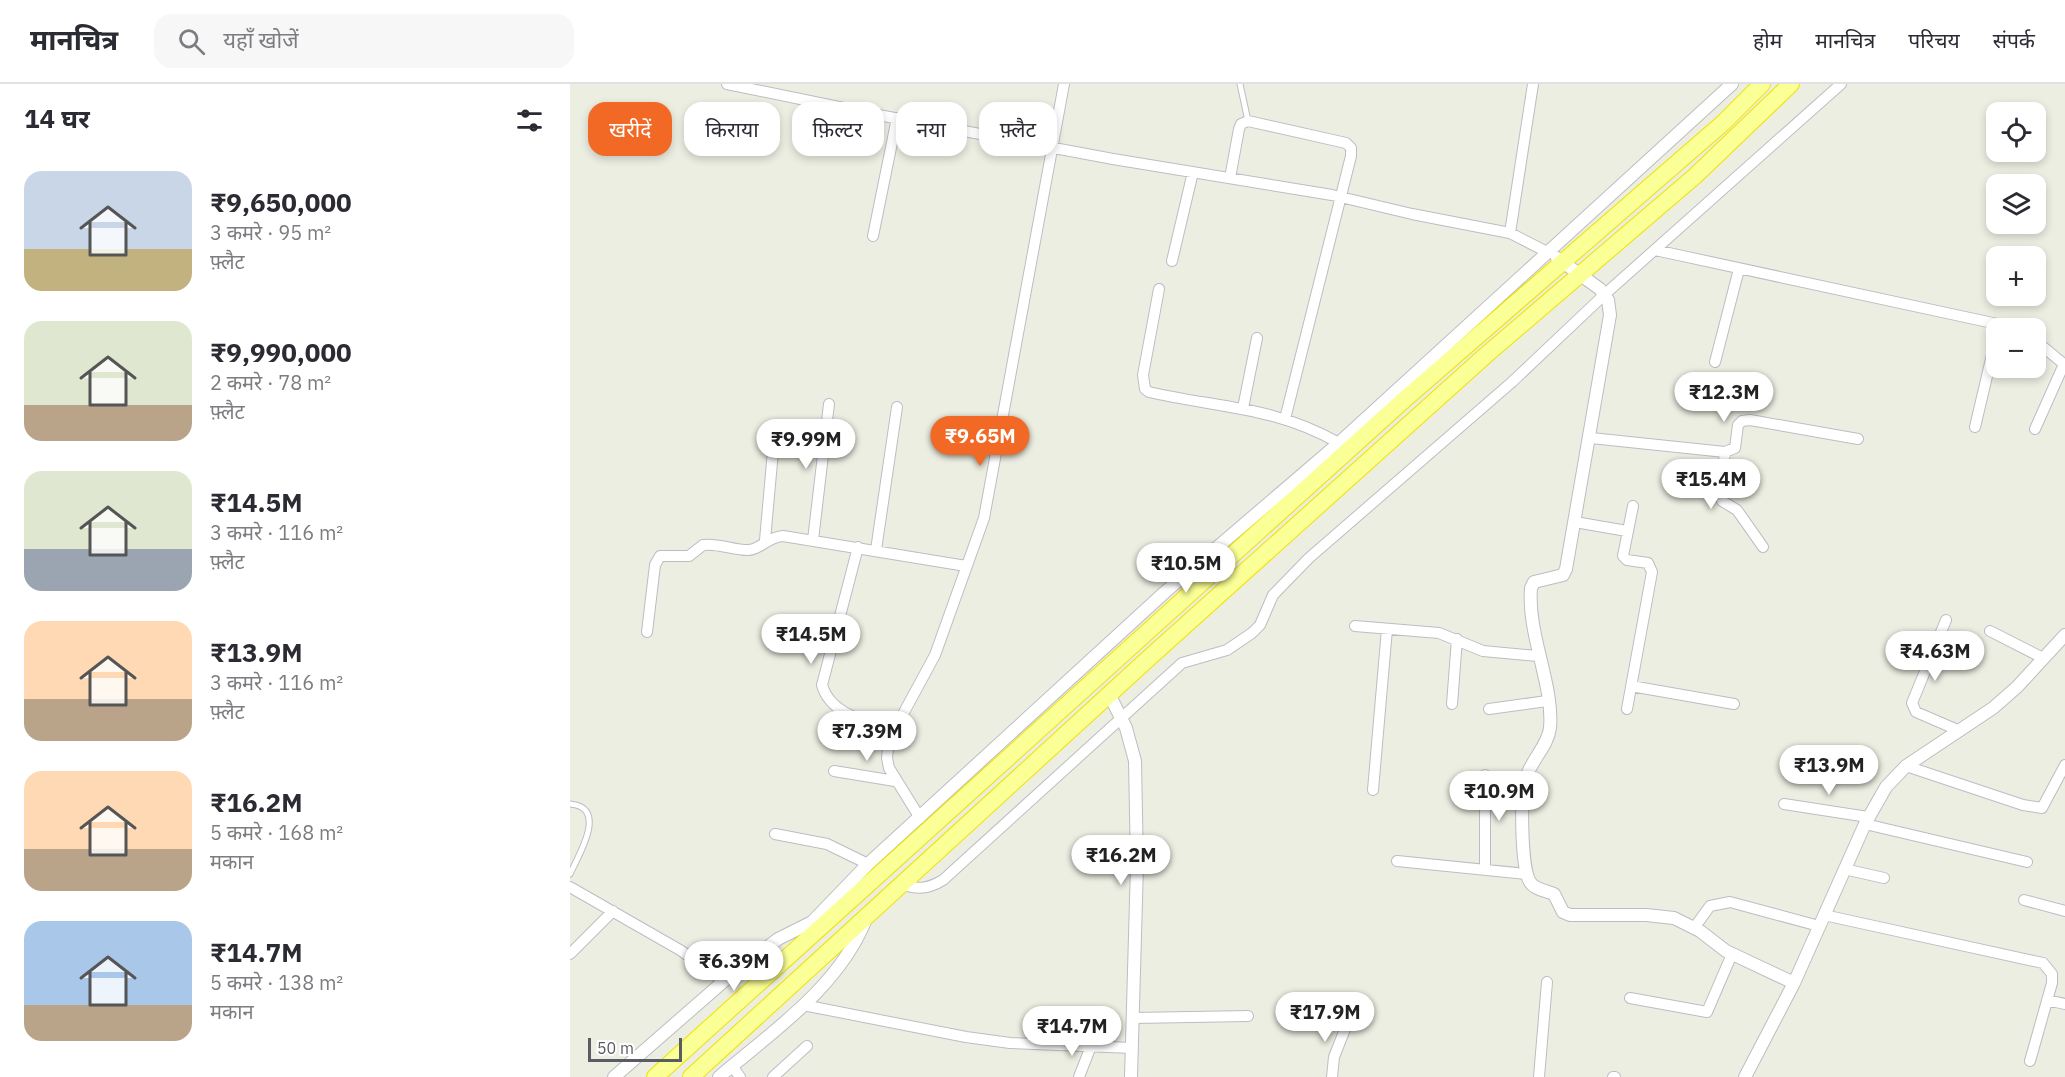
<!DOCTYPE html>
<html lang="hi">
<meta charset="utf-8">
<style>
body{margin:0;font-family:"IBM Plex Sans","Noto Sans Devanagari",sans-serif;background:#f7f7f7;color:#2b2b33;height:100vh;display:flex;flex-direction:column;font-size:22px;white-space:nowrap}
*{box-sizing:border-box;margin:0}
p{font-size:20px;color:#7c7c81}
.icon{flex:none;width:33px;height:33px;fill:none;stroke:currentColor;stroke-width:2;stroke-linecap:round;stroke-linejoin:round}
.map{position:relative;flex:1;overflow:hidden}
.details{display:flex;flex-direction:column;background:#fff;width:570px}
.details>*{flex:none}
.top-card{position:absolute;left:18px;top:18px;width:570px;height:54px;display:flex;gap:12px}
.fabs{position:absolute;left:1416px;top:18px;display:grid;gap:12px}
.fabs a{display:grid;place-items:center;width:60px;height:60px;border-radius:12px;background:#fff;box-shadow:0 3px 9px #0003;font-size:30px}
.scale{position:absolute;left:18px;bottom:15px;width:94px;box-sizing:border-box;padding-left:6px;border:3px solid #5a5c63;border-top:0;font-size:16px;line-height:21px;white-space:nowrap;color:#5a5c63;-webkit-text-stroke:4px #fff;paint-order:stroke}
.price{position:absolute;translate:-50% -51px;padding:0 14px;border-radius:21px;background:#fff;color:#222;font-size:20px;line-height:39px;filter:drop-shadow(0 2px 3px #0008)}
.price::after{content:'';position:absolute;left:50%;top:36px;width:18px;height:14px;margin-left:-9px;background:inherit;clip-path:polygon(0 0,100% 0,50% 100%)}
.price.on{background:#f16924;color:#fff}
ul{padding:0;list-style:none}
li{display:flex;align-items:center;gap:18px;height:150px;padding:0 24px}
li span{display:grid;place-items:center;flex:none;width:168px;height:120px;border-radius:18px;color:#555}
li>.icon{margin-inline-start:auto}
span .icon{width:72px;height:72px;fill:#fffc;stroke-width:1}
li b{font-size:26px}
h2{display:flex;justify-content:space-between;align-items:center;height:72px;padding:0 24px;font-size:26px}
.chip{padding:0 21px;border-radius:18px;background:#fff;box-shadow:0 3px 9px #0003;font-size:21px;line-height:54px}
.chip.on{background:#f16924;color:#fff}
header{display:flex;align-items:center;gap:36px;box-sizing:border-box;height:84px;padding:0 30px;background:#fff;border-bottom:2px solid #e1e1e2}
header strong{font-size:28px}
nav{display:flex;gap:33px;margin-inline-start:auto;font-size:21px}
.search{width:420px;height:54px;background:#f7f7f7;display:flex;align-items:center;gap:15px;box-sizing:border-box;padding:0 21px;border-radius:18px;color:#7c7c81;font-size:22px}
main{display:flex;flex:1;min-height:0}
.map>svg:first-child{display:block}
</style>
<header>
<strong>मानचित्र</strong>
<div class="search"><svg class="icon" aria-label="search" viewBox="0 0 24 24"><circle cx="10" cy="10" r="6"/><path d="M15 15l6 6"/></svg>यहाँ खोजें</div>
<nav><a>होम</a><a>मानचित्र</a><a>परिचय</a><a>संपर्क</a></nav>
</header>
<main>
<section class="details">
<h2>14 घर<svg class="icon" aria-label="filters" viewBox="0 0 24 24"><path d="M4 7h16M4 17h16"/><circle cx="9" cy="7" r="2"/><circle cx="15" cy="17" r="2"/></svg></h2>
<ul>
<li><span style="background:linear-gradient(#c9d6e8 65%,#c2b280 0)"><svg class="icon" aria-label="home" viewBox="0 0 24 24"><path d="M3 11l9-7 9 7M6 9v11h12V9"/></svg></span><div><b>₹9,650,000</b><p>3 कमरे · 95 m²</p><p>फ़्लैट</p></div></li>
<li><span style="background:linear-gradient(#dfe7d0 70%,#b9a48a 0)"><svg class="icon" aria-label="home" viewBox="0 0 24 24"><path d="M3 11l9-7 9 7M6 9v11h12V9"/></svg></span><div><b>₹9,990,000</b><p>2 कमरे · 78 m²</p><p>फ़्लैट</p></div></li>
<li><span style="background:linear-gradient(#dfe7d0 65%,#9aa5b1 0)"><svg class="icon" aria-label="home" viewBox="0 0 24 24"><path d="M3 11l9-7 9 7M6 9v11h12V9"/></svg></span><div><b>₹14.5M</b><p>3 कमरे · 116 m²</p><p>फ़्लैट</p></div></li>
<li><span style="background:linear-gradient(#ffd9b3 65%,#b9a48a 0)"><svg class="icon" aria-label="home" viewBox="0 0 24 24"><path d="M3 11l9-7 9 7M6 9v11h12V9"/></svg></span><div><b>₹13.9M</b><p>3 कमरे · 116 m²</p><p>फ़्लैट</p></div></li>
<li><span style="background:linear-gradient(#ffd9b3 65%,#b9a48a 0)"><svg class="icon" aria-label="home" viewBox="0 0 24 24"><path d="M3 11l9-7 9 7M6 9v11h12V9"/></svg></span><div><b>₹16.2M</b><p>5 कमरे · 168 m²</p><p>मकान</p></div></li>
<li><span style="background:linear-gradient(#a9c7e8 70%,#b9a48a 0)"><svg class="icon" aria-label="home" viewBox="0 0 24 24"><path d="M3 11l9-7 9 7M6 9v11h12V9"/></svg></span><div><b>₹14.7M</b><p>5 कमरे · 138 m²</p><p>मकान</p></div></li>
</ul>
</section>
<div class="map">
<svg width="1495" height="993" viewBox="0 0 1495 993">
<rect width="100%" height="100%" fill="#edeee2"/>
<g fill="none" stroke-linecap="round" stroke-linejoin="round">
<g stroke="#bcbdc4" stroke-width="7">
<path id="service" d="M670 0 678 37
M0 720C39 723 8 772 0 790"/>
</g>
<g stroke="#bcbdc4" stroke-width="12">
<path id="minor" d="M157 0 303 30 543 75 762 111 842 130 940 149 979 169
M660 94 669 45 671 40 678 37 776 59 781 64V72L715 335
M940 149 963 0
M303 152 327 34
M1085 166 1446 244
M602 177 623 88
M589 205 573 291 575 305 579 308C648 324 704 322 769 359
M1466 257 1495 281
M1145 278 1169 185
M673 324 687 254
M1405 343 1426 254
M1465 345 1494 280
M1021 354 1155 368 1165 364 1168 341 1172 337 1180 336 1288 355
M1155 368 1150 412 1152 417 1167 426 1193 463
M1005 438 1057 447
M195 456 204 356
M243 456 259 320
M288 463 252 601C260 631 298 638 324 647
M306 466 327 323
M1376 536 1342 619 1346 628 1390 647
M785 542 869 549 913 567 968 572
M1420 547 1473 574
M77 548 85 481 90 472H119L133 461C148 459 163 466 178 466 190 466 197 453 213 452L396 482
M1061 602 1164 620
M882 620 887 555
M919 625 977 617
M1057 625 1082 488 1078 479 1057 476 1053 472 1063 422
M1336 682 1453 721 1472 724 1495 681
M264 687 325 697
M915 691V786
M803 706 817 545
M1214 720 1298 733
M350 734 319 684 317 674 319 656 365 571 414 434 494 0
M1295 740 1457 778
M205 750 257 760 298 780
M827 777 957 790
M1274 785 1314 794
M331 800C348 806 358 805 373 796L612 579 657 566 682 549 690 541 703 511 739 474 942 298 1034 211 1271 0
M0 803 110 866 154 897
M1454 816 1495 827
M1254 831 1473 879 1482 890V899L1460 977
M1124 844 1140 822 1160 818 1249 842
M0 870 43 827
M1060 914 1137 928 1162 870
M1477 916 1495 920
M233 921 396 953 440 959 562 964
M563 934 678 932
M162 982 170 993
M203 993 237 962
M509 993 521 962
M762 993 764 973 781 930
M969 993 977 898
M1043 993H1045"/>
</g>
<g stroke="#bcbdc4" stroke-width="14">
<path id="tertiary" d="M987 174 1030 205 1038 216 1040 231 996 485 993 491 964 498 961 504C957 550 984 601 980 644 978 662 961 676 956 694 950 710 951 784 960 798 964 805 976 807 984 810L993 828 1000 831H1076L1104 834 1130 847 1156 867 1224 899
M539 610 556 644 565 677 567 781 561 993
M242 838 298 780 595 508 769 359 1162 0
M44 993 154 897 208 855 248 835
M149 993C203 947 269 903 296 835
M1175 993 1224 899 1295 740 1316 703 1336 682 1423 624 1447 603 1495 551"/>
</g>
<g stroke="#efe200" stroke-width="18">
<path id="trunk" d="M85 993 835 315 1153 39 1192 0
M121 993 580 573 916 271 1125 92 1221 0"/>
</g>
<use href="#service" stroke="#fff" stroke-width="5"/>
<use href="#minor" stroke="#fff" stroke-width="10"/>
<use href="#tertiary" stroke="#fff" stroke-width="12"/>
<use href="#trunk" stroke="#faff96" stroke-width="16"/>
</g>
</svg>
<div class="fabs">
<a><svg class="icon" aria-label="locate" viewBox="0 0 24 24"><circle cx="12" cy="12" r="6"/><path d="M12 2v4M12 18v4M2 12h4M18 12h4"/></svg></a>
<a><svg class="icon" aria-label="layers" viewBox="0 0 24 24"><path d="M12 4l9 5-9 5-9-5zM3 14l9 5 9-5"/></svg></a>
<a>+</a>
<a>−</a>
</div>
<div class="scale">50 m</div>
<b class="price" style="left:1154px;top:339px">₹12.3M</b>
<b class="price on" style="left:410px;top:383px">₹9.65M</b>
<b class="price" style="left:236px;top:386px">₹9.99M</b>
<b class="price" style="left:1141px;top:426px">₹15.4M</b>
<b class="price" style="left:616px;top:510px">₹10.5M</b>
<b class="price" style="left:241px;top:581px">₹14.5M</b>
<b class="price" style="left:1365px;top:598px">₹4.63M</b>
<b class="price" style="left:297px;top:678px">₹7.39M</b>
<b class="price" style="left:1259px;top:712px">₹13.9M</b>
<b class="price" style="left:929px;top:738px">₹10.9M</b>
<b class="price" style="left:551px;top:802px">₹16.2M</b>
<b class="price" style="left:164px;top:908px">₹6.39M</b>
<b class="price" style="left:755px;top:959px">₹17.9M</b>
<b class="price" style="left:502px;top:973px">₹14.7M</b>
<div class="top-card">
<a class="chip on">खरीदें</a>
<a class="chip">किराया</a>
<a class="chip">फ़िल्टर</a>
<a class="chip">नया</a>
<a class="chip">फ़्लैट</a>
</div>
</div>
</main>
